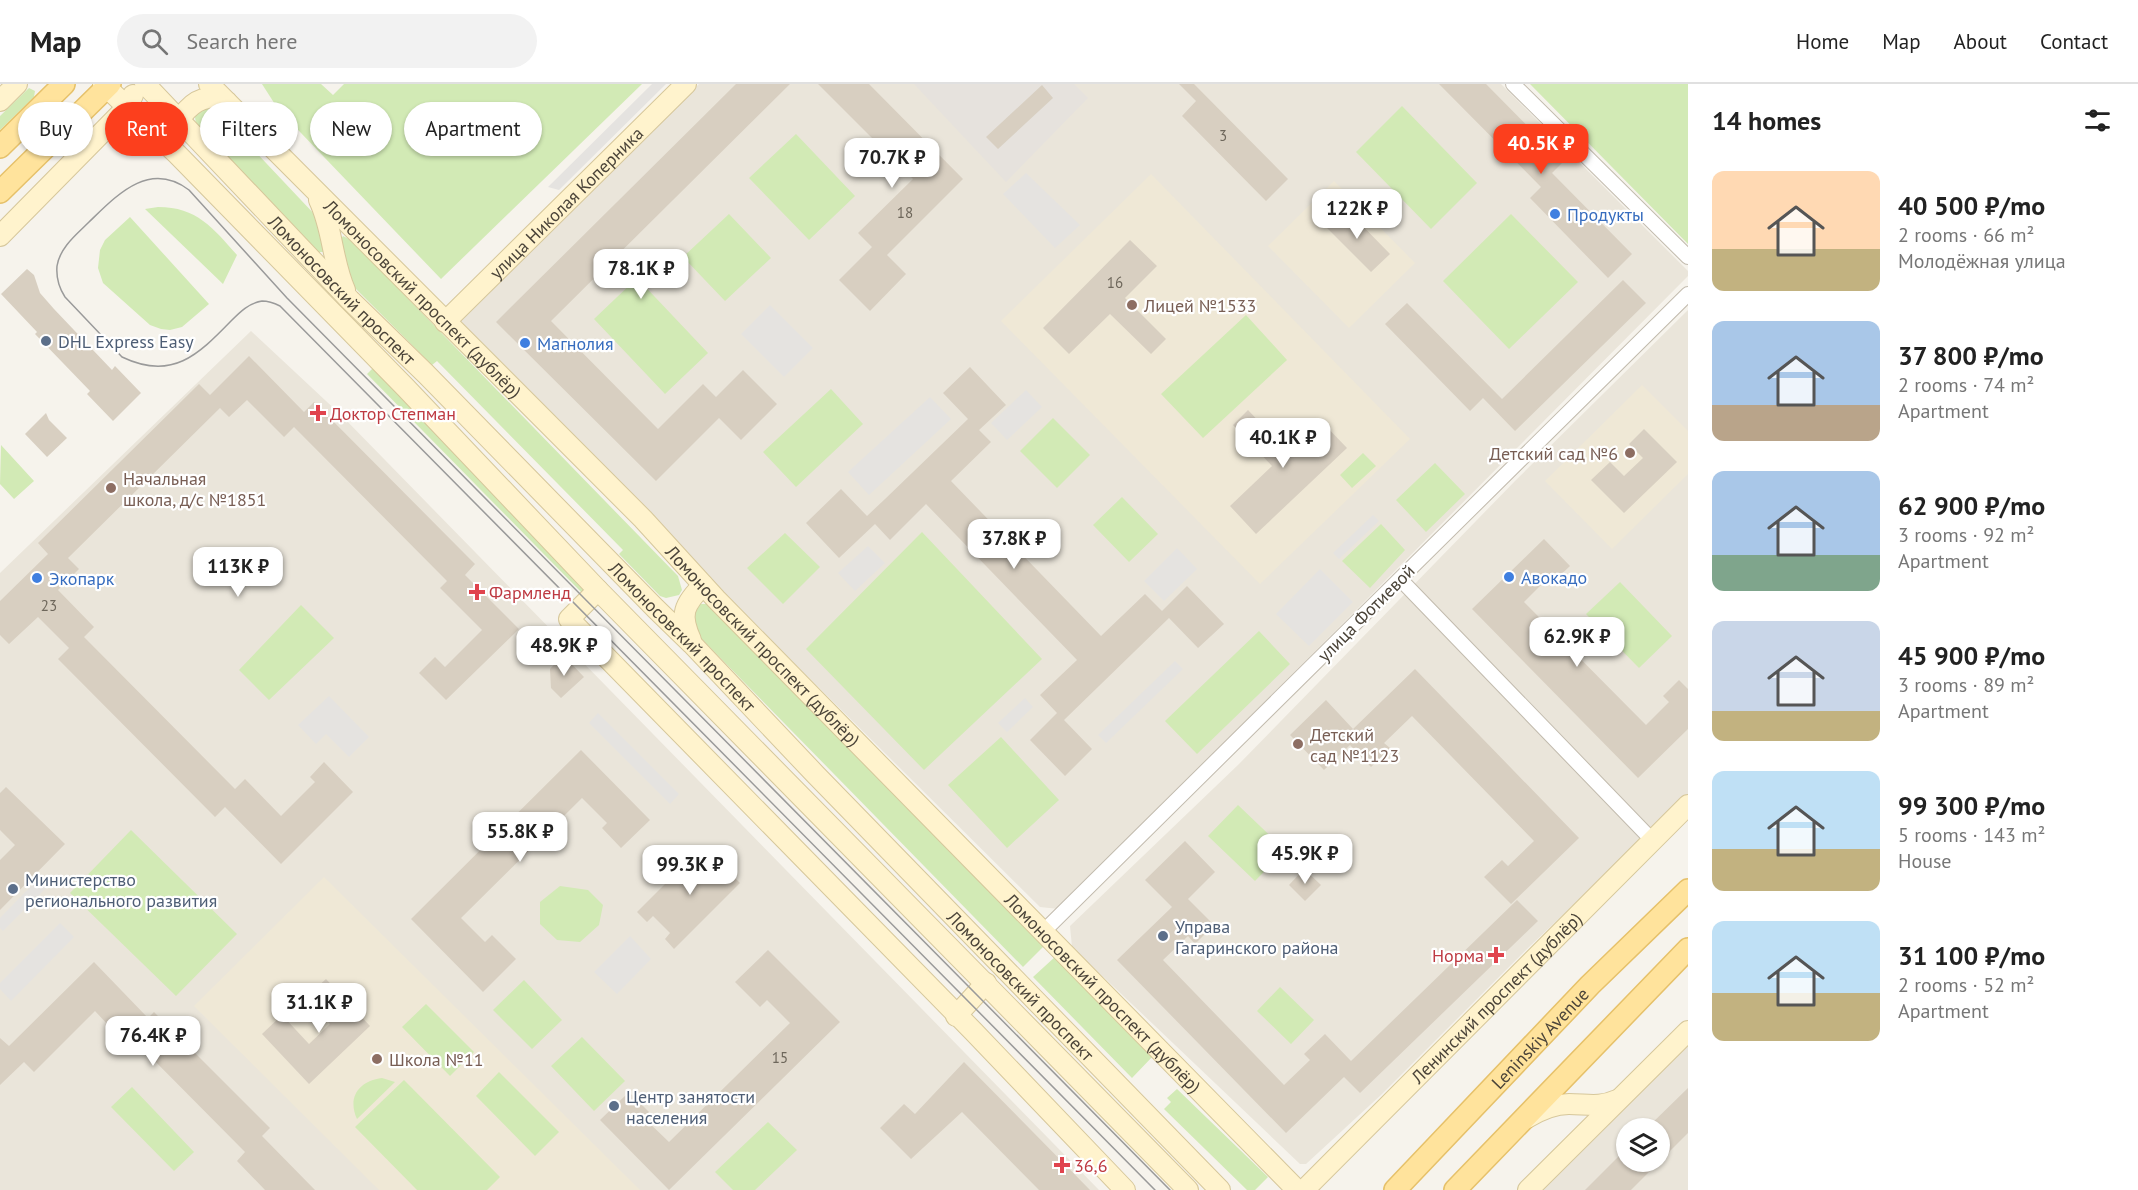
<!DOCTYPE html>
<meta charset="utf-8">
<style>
body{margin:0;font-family:"PT Sans",sans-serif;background:#f2f2f2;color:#222;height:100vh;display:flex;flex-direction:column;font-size:22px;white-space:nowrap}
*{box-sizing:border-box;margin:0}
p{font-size:20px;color:#767676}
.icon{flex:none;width:33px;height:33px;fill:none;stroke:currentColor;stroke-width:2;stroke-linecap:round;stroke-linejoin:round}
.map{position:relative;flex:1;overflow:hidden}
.panel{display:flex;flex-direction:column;background:#fff;width:450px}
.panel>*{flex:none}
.guide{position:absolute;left:18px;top:18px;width:570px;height:54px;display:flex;gap:12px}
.fabs{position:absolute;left:1616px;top:1034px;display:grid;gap:12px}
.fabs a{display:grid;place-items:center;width:54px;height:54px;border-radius:50%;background:#fff;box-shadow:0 2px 4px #0004;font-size:30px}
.price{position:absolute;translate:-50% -51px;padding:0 14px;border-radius:12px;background:#fff;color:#222;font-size:20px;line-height:39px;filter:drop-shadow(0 2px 3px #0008)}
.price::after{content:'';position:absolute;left:50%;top:36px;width:18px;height:14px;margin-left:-9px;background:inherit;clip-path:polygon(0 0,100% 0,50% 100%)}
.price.current{background:#fc3f1d;color:#fff}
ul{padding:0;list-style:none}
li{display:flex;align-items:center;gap:18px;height:150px;padding:0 24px}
li span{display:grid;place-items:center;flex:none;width:168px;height:120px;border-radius:12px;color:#555}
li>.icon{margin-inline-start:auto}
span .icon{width:72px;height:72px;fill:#fffc;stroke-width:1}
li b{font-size:26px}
h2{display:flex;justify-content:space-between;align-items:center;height:72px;padding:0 24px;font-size:26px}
.chip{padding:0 21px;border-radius:27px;background:#fff;box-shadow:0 2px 4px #0004;font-size:21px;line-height:54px}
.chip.current{background:#fc3f1d;color:#fff}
header{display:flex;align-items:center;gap:36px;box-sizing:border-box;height:84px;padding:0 30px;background:#fff;border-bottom:2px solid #e0e0e0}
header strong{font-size:28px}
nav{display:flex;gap:33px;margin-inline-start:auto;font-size:21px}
.search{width:420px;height:54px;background:#f2f2f2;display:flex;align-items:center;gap:15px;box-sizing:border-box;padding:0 21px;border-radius:33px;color:#767676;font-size:22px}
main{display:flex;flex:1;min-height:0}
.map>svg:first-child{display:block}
</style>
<header>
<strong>Map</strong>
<div class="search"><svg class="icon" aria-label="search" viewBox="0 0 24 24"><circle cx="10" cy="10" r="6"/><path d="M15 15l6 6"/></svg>Search here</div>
<nav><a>Home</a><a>Map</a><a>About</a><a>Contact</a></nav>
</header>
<main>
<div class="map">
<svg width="1688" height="1106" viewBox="0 0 1688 1106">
<rect width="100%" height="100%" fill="#f6f3ec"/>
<path fill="#eae5da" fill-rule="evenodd" d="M699 0H1501L1688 187V192L1059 825 1040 823 641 427 458 238Z
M1688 226V712L1529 863 1382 1010 1306 1080H1300L1072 863 1070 842 1239 680 1515 397Z
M251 247 341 331 1099 1106H0V489Z
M1688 962V1106H1542ZM1626 1044H1659V1077H1626Z"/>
<path fill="#e6e2dd" d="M914 0H1074L1088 14 1006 98Z"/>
<path fill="#efe8d6" d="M1151 90 1410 355 1260 500 1001 237Z
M1334 97 1415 179 1349 244 1268 162Z
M1642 301 1688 347V390L1612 465 1545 397Z
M324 793 640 1106H379L194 922Z"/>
<path fill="#d2eab5" d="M262 0H321L333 11 344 0H642L441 195 278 25Z
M1530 0H1688V160Z
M29 4 35 7 34 13 0 46V32Z
M210 22 219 29 317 133 325 168H319L196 40 195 33 198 26Z
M1402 22 1477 99 1431 145 1356 68Z
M796 50 855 112 809 156 749 94Z
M158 123C197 123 213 144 237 171L223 200 145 125Z
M729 130 771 174 725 217 683 173Z
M1511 130 1578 198 1509 265 1443 197Z
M130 133 209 220 182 243 170 246 161 245 150 241 103 199 98 184 100 166 105 156Z
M343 152 351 156 678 492 682 506 679 511 666 514 660 512 619 470 623 466 437 277 432 281 350 199 340 157Z
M637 194 708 269 665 310 594 235Z
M1246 231 1287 276 1203 354 1161 310Z
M373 284 591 508 586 513 367 290Z
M831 305 863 340 796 403 763 368Z
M1053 334 1090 371 1057 404 1020 367Z
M1 361 34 397 14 415 0 400Z
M1363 369 1376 382 1352 404 1340 391Z
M1435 379 1465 410 1426 448 1396 416Z
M1122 413 1158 450 1129 478 1093 441Z
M1381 440 1405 466 1370 504 1342 477Z
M922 448 1042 575 924 686 806 565Z
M785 449 820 483 783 520 747 484Z
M211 479a13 13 0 1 1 26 0a13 13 0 1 1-26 0Z
M1620 498 1672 552 1639 584 1586 530Z
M701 520H708L1045 861 1023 883 691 544 689 540 698 521Z
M301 521 334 554 269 616 239 586Z
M1259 547 1290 580 1197 670 1165 637Z
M1001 653 1059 716 1007 764 948 701Z
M1238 721 1285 766 1255 797 1208 752Z
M131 746 237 850 176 912 70 809Z
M560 802 588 806 603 821 599 841 580 858 557 856 540 840V818Z
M1056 872 1154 971 1132 994 1033 893Z
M524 896 562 936 532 965 493 926Z
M1280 903 1314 936 1291 960 1257 927Z
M426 920 474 968 450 992 402 943Z
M582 953 625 997 594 1027 551 982Z
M499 988 559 1048 535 1072 476 1012Z
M382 994 395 998 357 1035C347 1013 359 997 382 994Z
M404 996 500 1093 487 1106H417L355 1043Z
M132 1003 194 1068 174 1087 111 1023Z
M1177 1005 1268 1093 1255 1106H1247L1164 1025 1171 1018 1167 1014Z
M768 1038 797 1066 755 1106H733L715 1088Z"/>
<path fill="#e5e3e0" d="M652 0H666L559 106 548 103Z
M1026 89 1080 141 1055 164 1003 110Z
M770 221 813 264 784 293 741 250Z
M1026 306 1042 323 1007 356 991 339Z
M930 313 951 335 869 411 848 388Z
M1373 431 1379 437 1339 475 1333 469Z
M868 462 885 479 855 507 838 489Z
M1177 464 1197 485 1164 517 1144 497Z
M1320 485 1353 518 1309 562 1276 530Z
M1175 577 1183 585 1106 659 1098 651Z
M329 612 369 653 349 673 326 650 316 660 298 641Z
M1025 614 1033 623 1007 648 998 639Z
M598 629 679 710 670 720 589 639Z
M37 796 46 804 3 847 0 844V834Z
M60 839 74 853 11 917 0 905V899Z
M630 852 651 875 617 910 594 888Z"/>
<path fill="#d8cfc1" d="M736 0H790L551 237 658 345 703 300 716 313 743 286 777 320 741 356 719 334 656 397 496 238Z
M818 0H869L963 95 887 171 906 190 870 227 839 196 872 163 858 149 913 95Z
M1179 0H1194L1288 95 1266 117 1182 32 1196 17Z
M1439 0H1486L1563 78 1552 89 1632 170 1608 194 1530 114 1541 103Z
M1042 1 1053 14 998 65 986 53Z
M1344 123 1390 170 1371 188 1325 142Z
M1130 156 1157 182 1125 214 1166 255 1151 270 1110 230 1069 270 1043 244Z
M27 185 34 191 40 209 54 225 112 286 115 282 141 309 113 337 87 310 90 307 35 250 37 248 1 210Z
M1623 196 1646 219 1515 347 1483 314 1470 327 1385 240 1407 219 1502 315Z
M249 272 304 328 314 318 465 470 475 480 465 491 519 545 446 616 419 589 435 573 445 583 482 546 440 504 447 497 294 343 284 353 247 316 229 333 220 324 68 474 79 485 58 506 94 543 84 553 235 705 245 695 281 732 315 698 310 693 324 678 353 708 281 780 225 723 215 733 58 575 69 564 38 533 9 560 0 551V517L48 470 38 459 199 300 210 311Z
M970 283 1006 321 979 346 991 358 951 397 1101 552 1145 510 1162 527 1187 502 1224 540 1198 564 1169 534 1064 636 1092 665 1065 692 1030 656 1057 629 1040 611 1077 576 926 420 890 456 875 440 839 474 806 439 841 405 867 432 885 415 968 335 943 309Z
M1248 326 1288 368 1321 337 1347 364 1256 450 1230 422 1272 382 1233 341Z
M46 329 49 336 67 354 47 373 25 350Z
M1644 345 1677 378 1624 429 1591 396 1610 378 1624 392 1643 374 1629 360Z
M1544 455 1570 482 1552 499 1548 494 1524 518 1646 641 1669 618 1663 612 1679 596 1688 605V645L1638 694 1472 525Z
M563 571 584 593 561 614 551 604 550 585Z
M1415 585 1579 754 1511 820 1484 793 1502 776 1508 782 1534 757 1412 632 1384 659 1390 664 1371 683 1350 661 1324 686 1290 651 1326 616 1353 645Z
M581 666 650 736 621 764 602 744 607 739 582 714 461 834 485 858 492 851 516 875 483 908 411 835Z
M6 703 65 760 0 826V776L15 761 0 746V709Z
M1185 757 1215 788 1188 815 1214 841 1195 860 1188 852 1163 876 1284 1001 1310 976 1304 970 1325 950 1351 977 1517 816 1538 837 1360 1009 1344 993 1286 1049 1117 876 1172 823 1145 796Z
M703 762 740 799 674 865 665 855 670 849 653 832 647 838 637 828Z
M1304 785 1321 801 1305 817 1289 801Z
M768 866 840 938 669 1106 600 1036 629 1008 649 1028 643 1033 669 1058 790 939 767 916 760 923 735 898Z
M94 878 148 934 154 928 270 1044 262 1052 315 1106H265L237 1077 245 1068 130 952 124 958 95 927 34 988 24 978 0 1001V954L9 962Z
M326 895 370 942 309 1000 262 950 282 931 309 960 330 940 305 914Z
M964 978 1090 1106H1039L962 1028 911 1075 880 1044 904 1020 915 1030Z
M1688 1004V1049L1631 1106H1585L1626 1065V1077H1659V1044H1647Z"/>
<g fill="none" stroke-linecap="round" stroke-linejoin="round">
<g stroke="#c2bbae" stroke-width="16">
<path id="street" d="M1513 0 1688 173
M1400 495 1653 757
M1044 847 1688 210"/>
</g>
<g stroke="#d6c79b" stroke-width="22">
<g id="secondary">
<path d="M103 0 177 70 405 303 598 506 1188 1106"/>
<path id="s1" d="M145 0 350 216 426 290 655 524 692 560 815 690 1220 1106"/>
<path id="s2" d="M209 0 643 435 716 515 1297 1106"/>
<path d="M0 17 17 0"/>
<path d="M174 47C179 33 192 16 208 14 214 13 221 16 227 18"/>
<path d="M319 116C333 145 332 177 345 206"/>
<path d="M0 152 128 22 133 11"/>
<path id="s3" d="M445 238 686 0"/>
<path d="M598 506 569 535 973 947 1125 1106"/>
<path d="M691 556C679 530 684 521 703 501"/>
<path d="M956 932 986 899"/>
<path d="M1527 1034C1540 1026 1553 1020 1569 1020 1587 1020 1599 1024 1617 1016"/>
<path id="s4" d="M1304 1106 1688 721"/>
<path d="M1528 1106 1688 947"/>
</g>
</g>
<g stroke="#e6c16a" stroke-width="24">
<g id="primary">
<path d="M0 63 64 0"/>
<path d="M0 108 110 0"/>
<path id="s5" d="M1395 1106 1590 901 1688 806"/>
<path d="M1455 1106 1688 865"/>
</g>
</g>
<use href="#street" stroke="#fff" stroke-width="14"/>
<use href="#secondary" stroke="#fff3cd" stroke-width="20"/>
<use href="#primary" stroke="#ffe39c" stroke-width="21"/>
<path stroke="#9a9a9a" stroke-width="1.5" d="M1155 1106 280 222C274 219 268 217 262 217 249 219 240 228 231 237 198 271 172 297 122 273L65 213C59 204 56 194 57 182 60 163 77 150 89 138 117 111 149 76 189 106L287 214 1170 1106"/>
</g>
<g fill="#3f7fe0" stroke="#fff" stroke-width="2">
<circle cx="1555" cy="130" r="6"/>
<circle cx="525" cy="259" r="6"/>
<circle cx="1509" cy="493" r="6"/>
<circle cx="37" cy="494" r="6"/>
</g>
<g fill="#8d6e63" stroke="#fff" stroke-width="2">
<circle cx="1132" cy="221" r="6"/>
<circle cx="1630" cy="369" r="6"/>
<circle cx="111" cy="404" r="6"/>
<circle cx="1298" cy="660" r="6"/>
<circle cx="377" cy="975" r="6"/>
</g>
<g fill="#5c6f8a" stroke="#fff" stroke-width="2">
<circle cx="46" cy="257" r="6"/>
<circle cx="13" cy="805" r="6"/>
<circle cx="1163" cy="852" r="6"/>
<circle cx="614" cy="1022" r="6"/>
</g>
<g fill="#e0444e" stroke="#fff" stroke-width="2">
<path d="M315 320h6v6h6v6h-6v6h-6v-6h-6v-6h6z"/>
<path d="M474 499h6v6h6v6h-6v6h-6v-6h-6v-6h6z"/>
<path d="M1493 862h6v6h6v6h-6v6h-6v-6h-6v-6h6z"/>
<path d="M1059 1072h6v6h6v6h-6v6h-6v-6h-6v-6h6z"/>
</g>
<g text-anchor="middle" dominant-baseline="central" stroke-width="4.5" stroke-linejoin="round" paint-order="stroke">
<g font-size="15" fill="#6e675b">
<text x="1223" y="51">3</text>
<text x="905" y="128">18</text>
<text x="1115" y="198">16</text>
<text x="49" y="521">23</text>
<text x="780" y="973">15</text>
</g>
<g font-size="18" fill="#4b4439" stroke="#fff">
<text stroke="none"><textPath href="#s3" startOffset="170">улица Николая Коперника</textPath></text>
<text stroke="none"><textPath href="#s1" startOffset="285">Ломоносовский проспект</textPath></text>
<text stroke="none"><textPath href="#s2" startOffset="303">Ломоносовский проспект (дублёр)</textPath></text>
<text transform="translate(1366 529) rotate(-45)">улица Фотиевой</text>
<text stroke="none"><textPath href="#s1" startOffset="771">Ломоносовский проспект</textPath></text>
<text stroke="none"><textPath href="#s2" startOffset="789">Ломоносовский проспект (дублёр)</textPath></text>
<text stroke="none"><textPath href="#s1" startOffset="1257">Ломоносовский проспект</textPath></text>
<text stroke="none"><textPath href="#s2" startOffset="1275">Ломоносовский проспект (дублёр)</textPath></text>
<text stroke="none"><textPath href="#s4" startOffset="272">Ленинский проспект (дублёр)</textPath></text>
<text stroke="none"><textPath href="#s5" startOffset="210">Leninskiy Avenue</textPath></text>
</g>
<g font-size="18" fill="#366cbe" stroke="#fff" text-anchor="start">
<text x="1567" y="130">Продукты</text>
<text x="537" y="259">Магнолия</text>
<text x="1521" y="493">Авокадо</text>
<text x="49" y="494">Экопарк</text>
</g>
<g font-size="18" fill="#785e54" stroke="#fff" text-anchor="start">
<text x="1144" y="221">Лицей №1533</text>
<text x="1618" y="369" text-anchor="end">Детский сад №6</text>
<text x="123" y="394">Начальная<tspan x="123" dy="21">школа, д/с №1851</tspan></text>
<text x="1310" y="650">Детский<tspan x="1310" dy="21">сад №1123</tspan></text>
<text x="389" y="975">Школа №11</text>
</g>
<g font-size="18" fill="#4e5e75" stroke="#fff" text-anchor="start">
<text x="58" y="257">DHL Express Easy</text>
<text x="25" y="795">Министерство<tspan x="25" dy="21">регионального развития</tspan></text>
<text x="1175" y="842">Управа<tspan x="1175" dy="21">Гагаринского района</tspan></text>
<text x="626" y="1012">Центр занятости<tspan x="626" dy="21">населения</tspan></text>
</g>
<g font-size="18" fill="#be3a42" stroke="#fff" text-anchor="start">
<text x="330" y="329">Доктор Степман</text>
<text x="489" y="508">Фармленд</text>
<text x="1484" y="871" text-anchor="end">Норма</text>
<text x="1074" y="1081">36,6</text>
</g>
</g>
</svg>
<div class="fabs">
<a><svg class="icon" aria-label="layers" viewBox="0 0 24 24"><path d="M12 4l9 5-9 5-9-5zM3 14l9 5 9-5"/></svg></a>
</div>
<b class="price current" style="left:1541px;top:91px">40.5K ₽</b>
<b class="price" style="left:892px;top:105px">70.7K ₽</b>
<b class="price" style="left:1357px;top:156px">122K ₽</b>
<b class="price" style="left:641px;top:216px">78.1K ₽</b>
<b class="price" style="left:1283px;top:385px">40.1K ₽</b>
<b class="price" style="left:1014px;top:486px">37.8K ₽</b>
<b class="price" style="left:238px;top:514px">113K ₽</b>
<b class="price" style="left:1577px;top:584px">62.9K ₽</b>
<b class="price" style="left:564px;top:593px">48.9K ₽</b>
<b class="price" style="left:520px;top:779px">55.8K ₽</b>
<b class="price" style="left:1305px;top:801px">45.9K ₽</b>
<b class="price" style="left:690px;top:812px">99.3K ₽</b>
<b class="price" style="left:319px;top:950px">31.1K ₽</b>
<b class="price" style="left:153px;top:983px">76.4K ₽</b>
<div class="guide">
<a class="chip">Buy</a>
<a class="chip current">Rent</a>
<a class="chip">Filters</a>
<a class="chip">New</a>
<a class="chip">Apartment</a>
</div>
</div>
<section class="panel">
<h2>14 homes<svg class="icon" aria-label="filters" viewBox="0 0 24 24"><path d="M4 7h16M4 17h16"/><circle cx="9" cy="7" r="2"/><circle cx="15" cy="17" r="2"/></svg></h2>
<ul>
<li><span style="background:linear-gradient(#ffd9b3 65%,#c2b280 0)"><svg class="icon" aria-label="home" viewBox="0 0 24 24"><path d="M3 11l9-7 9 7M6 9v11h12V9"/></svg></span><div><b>40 500 ₽/mo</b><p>2 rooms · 66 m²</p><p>Молодёжная улица</p></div></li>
<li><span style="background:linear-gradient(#a9c7e8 70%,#b9a48a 0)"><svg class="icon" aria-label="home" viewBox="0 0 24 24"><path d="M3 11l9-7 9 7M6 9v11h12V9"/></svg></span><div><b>37 800 ₽/mo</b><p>2 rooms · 74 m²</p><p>Apartment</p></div></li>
<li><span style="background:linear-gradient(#a9c7e8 70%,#7fa58c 0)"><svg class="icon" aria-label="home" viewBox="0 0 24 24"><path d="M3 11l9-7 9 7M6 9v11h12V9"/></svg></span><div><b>62 900 ₽/mo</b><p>3 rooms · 92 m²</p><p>Apartment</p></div></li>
<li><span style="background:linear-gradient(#c9d6e8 75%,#c2b280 0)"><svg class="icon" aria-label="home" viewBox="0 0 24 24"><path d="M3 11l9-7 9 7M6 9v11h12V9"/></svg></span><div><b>45 900 ₽/mo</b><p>3 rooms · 89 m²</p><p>Apartment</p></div></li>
<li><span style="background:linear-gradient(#bfe0f5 65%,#c2b280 0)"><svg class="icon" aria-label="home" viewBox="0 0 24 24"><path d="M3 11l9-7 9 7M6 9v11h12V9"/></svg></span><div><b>99 300 ₽/mo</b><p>5 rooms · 143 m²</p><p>House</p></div></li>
<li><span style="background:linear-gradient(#bfe0f5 60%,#c2b280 0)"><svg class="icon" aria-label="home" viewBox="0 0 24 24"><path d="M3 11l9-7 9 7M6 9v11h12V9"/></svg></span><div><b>31 100 ₽/mo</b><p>2 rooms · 52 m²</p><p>Apartment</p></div></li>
</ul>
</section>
</main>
